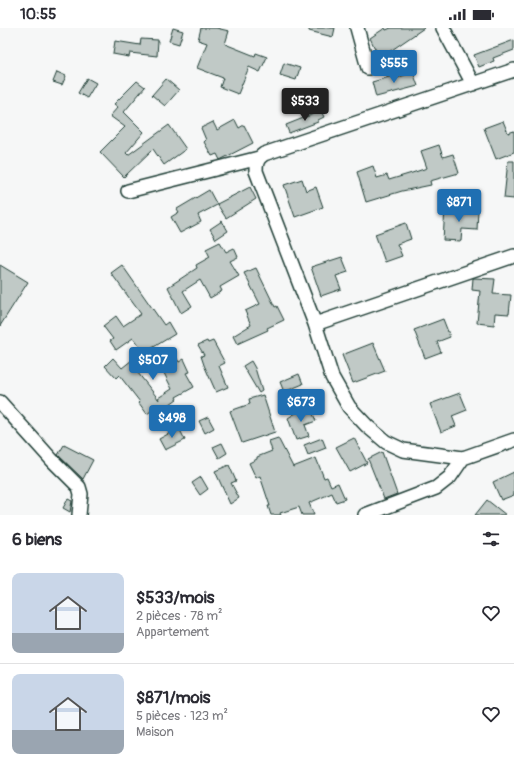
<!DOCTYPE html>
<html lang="fr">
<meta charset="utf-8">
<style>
body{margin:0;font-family:Pangolin,sans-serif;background:#f7f7f7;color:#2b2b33;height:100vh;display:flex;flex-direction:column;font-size:15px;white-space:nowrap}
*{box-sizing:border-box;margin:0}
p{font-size:13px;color:#7c7c81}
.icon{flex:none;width:22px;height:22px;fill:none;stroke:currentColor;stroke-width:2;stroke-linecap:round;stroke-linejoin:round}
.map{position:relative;height:487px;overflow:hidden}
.drawer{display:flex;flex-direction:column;background:#fff;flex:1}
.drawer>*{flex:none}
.price{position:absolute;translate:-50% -34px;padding:0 9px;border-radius:4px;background:#1f6fb2;color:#fff;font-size:13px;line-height:26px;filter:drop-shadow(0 1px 2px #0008)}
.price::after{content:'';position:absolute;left:50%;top:24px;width:12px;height:9px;margin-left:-6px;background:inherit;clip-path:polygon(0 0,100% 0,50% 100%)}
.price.on{background:#222;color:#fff}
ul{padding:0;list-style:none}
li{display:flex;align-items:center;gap:12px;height:100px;padding:0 12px}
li+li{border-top:1px solid #e1e1e2}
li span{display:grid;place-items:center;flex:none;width:112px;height:80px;border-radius:8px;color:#555}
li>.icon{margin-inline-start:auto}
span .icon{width:48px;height:48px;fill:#fffc;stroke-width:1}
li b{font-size:17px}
h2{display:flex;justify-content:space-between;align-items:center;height:48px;padding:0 12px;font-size:17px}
.status{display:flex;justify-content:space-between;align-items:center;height:28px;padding:0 20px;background:#fff;direction:ltr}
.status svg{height:11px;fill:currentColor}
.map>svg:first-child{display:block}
</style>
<div class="status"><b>10:55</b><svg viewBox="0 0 49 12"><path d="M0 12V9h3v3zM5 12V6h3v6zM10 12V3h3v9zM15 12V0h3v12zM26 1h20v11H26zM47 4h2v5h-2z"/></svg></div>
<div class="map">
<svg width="514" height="487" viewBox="0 0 514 487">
<rect width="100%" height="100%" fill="#f6f7f7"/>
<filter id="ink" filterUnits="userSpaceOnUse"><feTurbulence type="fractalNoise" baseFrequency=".025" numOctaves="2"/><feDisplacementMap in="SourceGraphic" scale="8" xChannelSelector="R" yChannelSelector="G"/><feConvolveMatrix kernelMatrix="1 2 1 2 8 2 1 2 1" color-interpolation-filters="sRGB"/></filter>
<g filter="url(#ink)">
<path fill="#c0c9c6" stroke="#1f3d34" d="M173 0 183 3 179 16 169 13Z
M201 0H216L229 3 225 16 255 28 256 25 267 29 260 44 249 39 238 66 220 59 223 50 197 40 207 15 198 12Z
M309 0H335L333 9 309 3Z
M385 0 386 2 391 0H424L386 26 385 23 378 27 370 10Z
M141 11 158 12 157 28 130 25 129 29 113 26 115 13 140 17Z
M514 12V22L493 30 494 33 479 39 474 27Z
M284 35 300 40 296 52 280 47Z
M57 44 66 48 62 57 53 54Z
M413 44 418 58 376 69 372 54 396 47 397 50Z
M87 50 96 55 87 70 78 65Z
M166 51 179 62 165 78 152 67Z
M137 53 145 59 124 84 144 104 126 125 128 127 169 97 186 121 164 137 153 121 124 149 100 124 125 99 110 88 118 79 114 76Z
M321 83 324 89 318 92V94L289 105 286 97Z
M235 92 239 100 244 97 253 115 220 132 217 126 212 128 204 114 206 112 201 100 213 94 217 102Z
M503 93 508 105 514 103V124L496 131 484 100Z
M439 117 443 129 453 126 459 145 430 153 431 157 402 163 366 174 357 144 373 138 377 150 387 147 389 152 412 145 427 140 421 123Z
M508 133H514V171L504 170Z
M302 151 306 163 316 159 323 179 295 189 284 157Z
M250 159 256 171 226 190 217 176Z
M209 162 217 177 198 187 201 194 180 205 171 189 179 184 177 181Z
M445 180 478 182 477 202 462 201 461 213 443 212Z
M222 193 228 203 216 211 210 201Z
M406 195 411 211 397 216 402 228 385 234 375 206Z
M220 214 226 224 234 220 238 229 230 233 239 248 220 259 222 263 210 270 200 252 183 263 192 278 181 285 168 259 197 240 196 237 210 229 206 221Z
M342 229 348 244 336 248 341 261 321 268 311 239Z
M0 237 28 254 0 298Z
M122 237 164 297 168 294 175 306 144 325 133 310 116 322 110 313 113 311 103 298 116 288 123 298 141 286 111 245Z
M256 240 275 279 277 278 284 292 267 300 268 302 237 316 233 308 251 297 245 283 260 276 244 245Z
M473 250 495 251 493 266 511 267 509 286 495 285 494 297 477 295 480 263 472 262Z
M443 291 450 309 437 314 441 324 425 330 414 302Z
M207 313 208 315 213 313 225 335 219 338 228 359 216 364 204 337 201 328 204 327 198 317Z
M373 315 385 343 353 355 342 327Z
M142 324 151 335 138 345 159 372 158 370 172 361 160 337 176 329 179 334 184 331 190 344 186 345 194 359 176 369 177 371 163 381 161 376 147 386 139 375 140 374 119 347 116 350 105 338 113 330 122 340Z
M251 333 255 340 262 363 259 365 243 338Z
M299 346 303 356 284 364 280 354Z
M460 365 467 382 452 388 456 398 441 404 430 376Z
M263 367 275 404 242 415 230 383 250 376 249 371Z
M311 381 316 393 305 397 309 408 296 412 288 390 299 383 300 385Z
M208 389 214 400 205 405 199 393Z
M179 400 185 412 165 422 159 411Z
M278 410 293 439 316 430 324 450 327 449 331 458 338 455 345 471 336 474 332 465 309 475 314 487H302L299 479 280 485 281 487H271L268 478H270L260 448 256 450 249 435 257 431V429L272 423 269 413Z
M322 410 326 420 308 427 304 417Z
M354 410 367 435 350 444 336 419Z
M222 415 227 425 219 430 213 419Z
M64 417 93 432 83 451 58 427Z
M382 424 397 466 384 471 368 431Z
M229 437 236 453 231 455 239 470 230 476 215 443Z
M514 444V467L501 472 493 454Z
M201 449 208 461 200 467 192 455Z
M68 471 72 473 70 484 63 480Z
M487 472 506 487H475Z"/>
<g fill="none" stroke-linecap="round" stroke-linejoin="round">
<g stroke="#1f3d34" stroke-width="16">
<path id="minor" d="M357 0 368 40
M443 0 473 56
M514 42 264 126C257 131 256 135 256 143L315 296 332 349 349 379 367 398 386 414 403 422 463 430 514 412
M128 163 259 130
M315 296 514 228
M0 374 52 432 79 459 81 466 79 487
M365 487 436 460 450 449 463 430"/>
</g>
<use href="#minor" stroke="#fff" stroke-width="13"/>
</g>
</g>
</svg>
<b class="price" style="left:394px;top:56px">$555</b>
<b class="price on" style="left:305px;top:94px">$533</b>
<b class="price" style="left:459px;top:195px">$871</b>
<b class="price" style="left:153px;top:353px">$507</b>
<b class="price" style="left:301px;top:395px">$673</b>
<b class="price" style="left:172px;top:411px">$498</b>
</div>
<section class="drawer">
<h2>6 biens<svg class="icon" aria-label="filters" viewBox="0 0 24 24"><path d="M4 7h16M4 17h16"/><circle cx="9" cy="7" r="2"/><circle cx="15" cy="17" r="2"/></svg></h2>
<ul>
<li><span style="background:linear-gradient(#c9d6e8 75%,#9aa5b1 0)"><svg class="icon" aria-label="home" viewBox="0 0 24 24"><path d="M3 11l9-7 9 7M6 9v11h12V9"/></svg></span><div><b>$533/mois</b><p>2 pièces · 78 m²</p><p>Appartement</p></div><svg class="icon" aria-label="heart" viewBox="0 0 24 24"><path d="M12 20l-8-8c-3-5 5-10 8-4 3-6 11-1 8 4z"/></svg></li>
<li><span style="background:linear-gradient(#c9d6e8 70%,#9aa5b1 0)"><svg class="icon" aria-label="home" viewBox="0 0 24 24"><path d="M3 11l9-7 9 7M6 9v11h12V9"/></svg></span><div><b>$871/mois</b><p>5 pièces · 123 m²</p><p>Maison</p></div><svg class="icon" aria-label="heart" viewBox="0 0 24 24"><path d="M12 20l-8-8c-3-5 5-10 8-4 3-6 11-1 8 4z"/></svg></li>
</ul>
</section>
